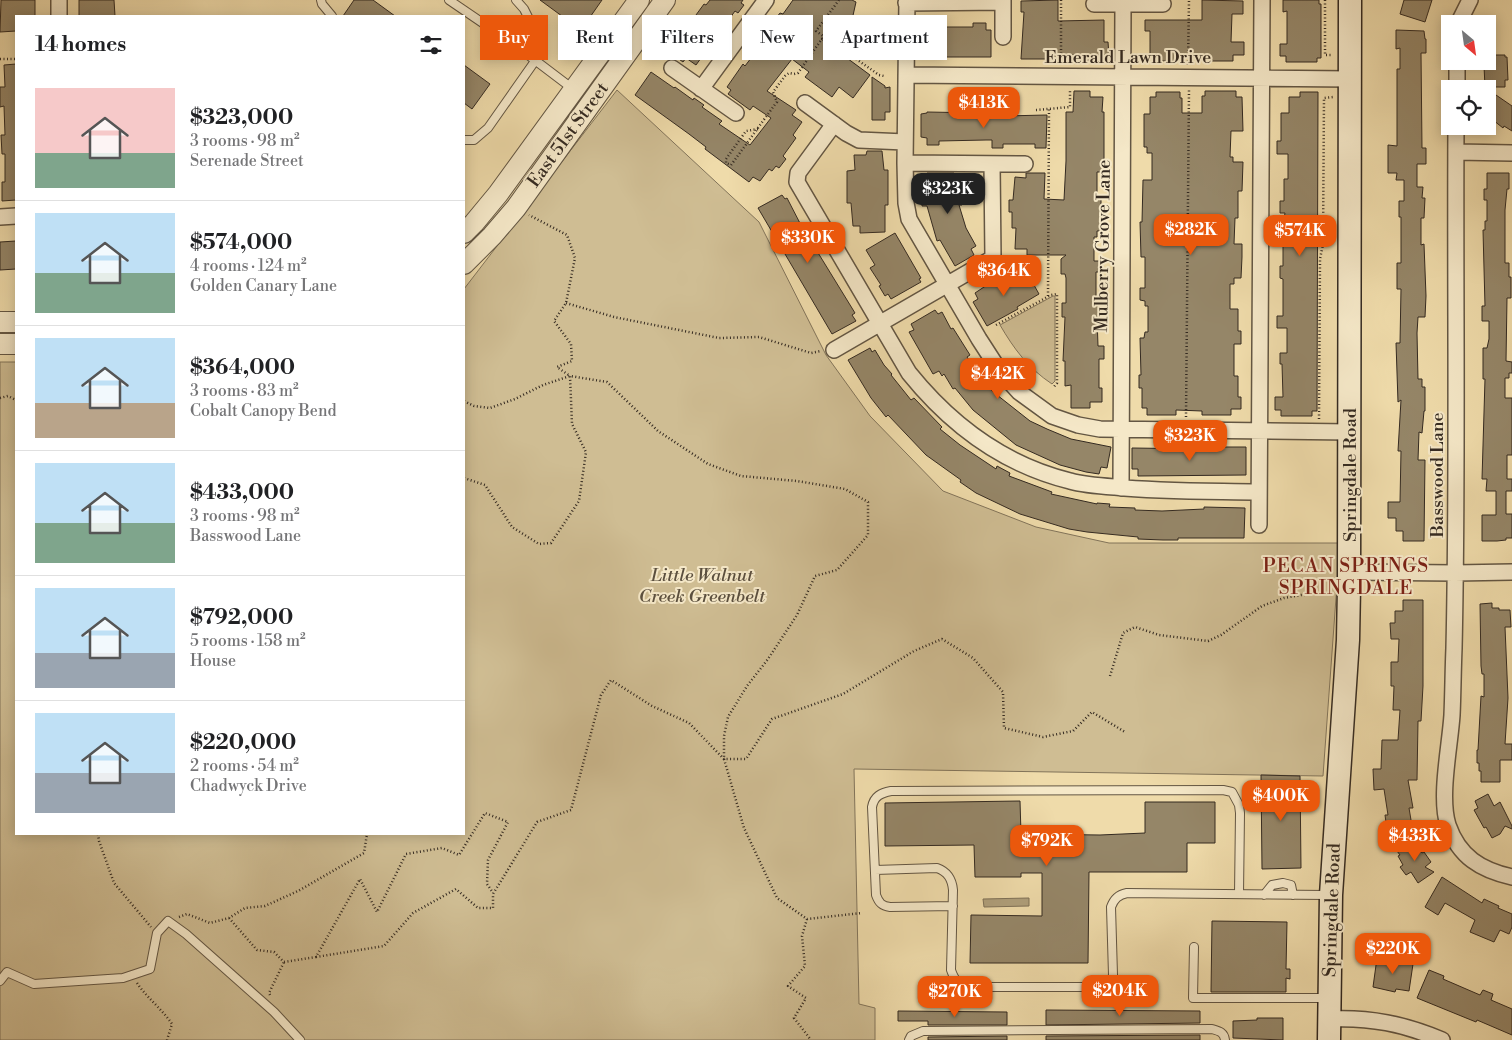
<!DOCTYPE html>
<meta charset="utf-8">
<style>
body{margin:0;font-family:"Libre Bodoni",serif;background:#f6f6f6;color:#202124;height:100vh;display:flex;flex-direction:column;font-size:19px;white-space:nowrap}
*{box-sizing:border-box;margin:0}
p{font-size:16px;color:#757577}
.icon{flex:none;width:28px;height:28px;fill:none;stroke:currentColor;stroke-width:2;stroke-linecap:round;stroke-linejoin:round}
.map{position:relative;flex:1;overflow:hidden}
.panel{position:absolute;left:15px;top:15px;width:450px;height:820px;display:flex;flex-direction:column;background:#fff;border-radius:0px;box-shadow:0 2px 12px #0003}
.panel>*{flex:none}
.hud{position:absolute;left:480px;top:15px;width:475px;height:45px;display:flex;gap:10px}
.needle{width:32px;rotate:151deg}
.fabs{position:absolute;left:1441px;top:15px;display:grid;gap:10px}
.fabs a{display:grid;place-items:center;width:55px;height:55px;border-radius:0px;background:#fff;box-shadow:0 2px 12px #0003;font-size:25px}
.price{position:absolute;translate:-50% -42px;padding:0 11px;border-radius:10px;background:#ea580c;color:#fff;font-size:16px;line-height:32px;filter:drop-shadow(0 1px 2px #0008)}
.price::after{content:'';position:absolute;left:50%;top:30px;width:15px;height:11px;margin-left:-8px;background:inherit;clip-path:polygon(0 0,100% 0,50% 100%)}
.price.current{background:#222;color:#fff}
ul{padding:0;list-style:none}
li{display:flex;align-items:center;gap:15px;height:125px;padding:0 20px}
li+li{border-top:1px solid #e0e0e0}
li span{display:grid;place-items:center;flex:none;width:140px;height:100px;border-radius:0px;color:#555}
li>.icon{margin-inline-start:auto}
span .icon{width:60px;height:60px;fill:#fffc;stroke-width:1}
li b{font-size:21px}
h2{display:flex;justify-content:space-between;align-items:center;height:60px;padding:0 20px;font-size:21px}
.tag{padding:0 18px;border-radius:0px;background:#fff;box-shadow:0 2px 12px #0003;font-size:18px;line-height:45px}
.tag.current{background:#ea580c;color:#fff}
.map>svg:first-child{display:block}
</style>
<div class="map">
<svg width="1512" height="1040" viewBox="0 0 1512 1040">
<rect width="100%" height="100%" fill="#efdbaa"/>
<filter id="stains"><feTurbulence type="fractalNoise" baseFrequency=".004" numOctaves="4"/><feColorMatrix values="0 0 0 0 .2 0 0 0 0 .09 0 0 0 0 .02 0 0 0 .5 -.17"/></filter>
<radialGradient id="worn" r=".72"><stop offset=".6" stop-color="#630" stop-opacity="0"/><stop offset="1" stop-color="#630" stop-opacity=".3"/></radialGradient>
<path fill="#cfbd93" stroke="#82745a" d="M617 90 759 222 826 355 870 416 943 491 1036 527 1109 543H1340L1323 776 854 769 859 1004 875 1008V1040H0V362H16V834H464V289Z
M1053 296H1055V381L1052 384C1028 368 1014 349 1000 325Z"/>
<path fill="#af9f7b" stroke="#7e7057" d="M861 20 871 26 875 37 872 40 876 42 867 54 839 34 847 23 850 24 853 21Z
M1029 898V906L984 907 983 899Z"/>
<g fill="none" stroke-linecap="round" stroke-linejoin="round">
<path stroke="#72644e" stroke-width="1" d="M857 25 865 27 868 32V43L866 46 847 33 848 30Z"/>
</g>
<path fill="#958668" stroke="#342a21" d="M1 0H35V16H16V31L0 32Z
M79 0H114L115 16H79Z
M354 0H373L395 16H343Z
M540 0H602L581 30Z
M710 0H743L741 3 744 5 738 13 735 11 715 39 718 41 712 49 709 47 696 65 686 58 683 62 669 52 704 4 706 5Z
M793 0H852L856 2 852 20 821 39 870 75 853 98 839 87 832 97 805 77 809 72 792 59 767 91 796 110 792 115 802 122 793 135 796 138 783 156 786 159 779 168 776 166 772 171 769 169 760 181 753 177 749 182 705 149 706 147 689 134 635 95 651 72 674 88 675 87 693 100 694 98 704 105 702 107 722 121 719 124 750 145 771 118 753 106 750 110 728 94 731 90 727 87 743 64 745 66 758 49 761 51 779 27 773 22 780 13 783 14Z
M1058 0V21L1104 20V42H1108L1109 55H1096V61H1075V55L1055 54V59H1021L1024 12H1021V1Z
M1202 0 1243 1V14H1232L1231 42H1244V55H1233V61H1204V57H1184V61H1157L1158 56 1150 55V31H1145V20H1202Z
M1283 0H1319V4H1321V58H1317V62H1286V56H1280V44H1287V11L1283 12Z
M1404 0H1432L1425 22 1400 14Z
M928 22 941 23V27H973V23H986V30H991V57H921V31H928Z
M1396 30 1424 31 1425 39H1426V53H1421L1422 148H1426V164H1417V187H1423L1422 198H1425L1424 218H1421V245L1424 244 1426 296 1425 317H1418L1417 333 1418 379H1422V387H1425V411H1424L1422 433 1419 432 1418 460H1425L1424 541H1403V531H1396V518H1388V502H1400L1401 451H1398L1401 400 1398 402 1396 343H1400L1401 289H1397V263H1401V217H1399V201H1404V180H1396L1397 173H1388V145L1397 146V69H1400V48L1396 49Z
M1488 55H1505V57H1507L1508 80H1505V87H1485L1484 66H1486Z
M16 64V200L2 201V182H5V154H2L1 135H5L4 106 0 107V87H5L4 65Z
M464 65 490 84 472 109 464 103Z
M872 77 885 86V88L890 87V112H885V120H872Z
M1074 91H1090V97H1103L1102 112H1104V172H1097V198H1101V218H1104L1103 231H1097V237H1094V261H1101V272H1096V304H1102L1101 317H1097L1098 346H1104V359H1099V388H1102V402H1090V408H1071V385L1065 386V361H1063L1065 317H1062V303H1066V278L1065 274H1061V259L1066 255H1027V249H1015L1016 228H1012V212H1009V200H1013L1015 177 1026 178V173H1045L1044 199 1064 200 1066 161V112H1073Z
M1205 91H1236V97H1242L1243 131H1231L1230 157H1233V162H1243L1242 191H1238V218H1235L1234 244H1242V257L1241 278H1234V284H1230V309H1238V331H1241V344H1234V376H1238V397H1241V409H1231V415H1202V411L1176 410V415H1147V408H1142V388H1139V375H1141L1140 338H1144L1145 332H1148V306H1145V301L1140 300V288H1145V257H1141L1140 222H1142L1143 180H1152V153H1147V147H1144V114H1150V97H1156V92H1180V98H1182V113H1202V96H1205Z
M1300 92H1318L1317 411H1312V416H1281V410H1275V397H1283L1282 364H1280V353H1287V328H1277V316H1283V279L1280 278V266H1283V245H1288V219H1284L1285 213H1280V201H1284V179H1288V154H1277V141H1281V113H1289V97H1300Z
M1496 95 1512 106V131L1504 126 1503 128 1488 116V108Z
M927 112 982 113 1004 116 1047 115 1046 148H1035V144H1003V148H992V140H986L939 141V145H927V138L921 137V114L927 113Z
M867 151H882L884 170H888V205H885V232L860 233V226H853L851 203H847V171L855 170 854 155H866Z
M927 173H954V178H961L962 205H959L966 228 976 246 971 249 974 255 955 266 940 240 937 241 927 206H922V194H927Z
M1487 173H1509V189H1507L1505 210V263H1509V277H1511V298H1507L1506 361 1512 362V373H1509V378H1505V398H1512V455H1507V479H1512V491H1506V514H1512V538H1506V540L1497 541H1482V515H1496V491H1486L1487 479H1482L1485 379H1483V348H1487L1489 339V321H1482V306H1485L1483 230H1485V221H1487V200H1484V189H1487Z
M782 195 785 199 787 198 804 231 806 229 813 242 812 243 855 313 852 315 856 321 832 334 758 208Z
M895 233 921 278 919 279 921 282 891 299 888 294 885 296 879 286 881 285 870 268 875 265 866 250Z
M16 241V269L0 270V242Z
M1020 270 1026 280 1030 278 1039 294 1017 307 1018 309 987 326 973 302 978 299 975 293 999 277 1001 281Z
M935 310 938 314 942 312 951 329 953 328 970 355 967 357 979 375 992 391 1030 421 1047 429 1071 439 1111 447 1107 468 1101 467 1099 474 1086 472 1060 465 1016 445 973 410 955 388 953 389 944 374 942 376 939 371 933 374 909 332 914 330 911 324Z
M870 348 872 352 875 350 884 365 892 374 891 375 911 400 914 398 942 427 940 429 960 445 996 469 997 466 1010 473 1009 476 1052 492 1051 494 1097 504V503L1110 504 1109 507 1135 508V510L1162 511 1204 509V507L1245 508 1244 538H1178V540H1163L1138 539V537L1087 532 1069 529 1020 514 976 493 960 482 961 480 926 455 888 415 886 417 871 398 848 360Z
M1205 447H1246V475L1138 476V469H1132V448L1205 449Z
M1403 600H1423V686L1421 721H1418L1417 780H1408L1413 808H1409L1412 826 1387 830 1385 815H1388L1384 789 1374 790 1373 769H1381L1382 740H1398L1400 710H1393L1394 686H1391V662H1398L1399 639H1391L1390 623H1395V611H1403Z
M1492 603V608H1499V610H1510L1511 627H1505L1508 698 1505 744H1512V760H1500V782H1481V771H1479V763H1477V750H1478L1481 696 1484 697V674H1482L1481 666 1480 604Z
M1261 775 1300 776 1301 868 1262 869Z
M1488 794 1494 806 1500 802 1512 826V829L1505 826 1500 834 1492 838 1486 827 1484 828 1474 810 1478 808 1475 801Z
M1020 801 1021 834 1100 835 1145 833V802H1215V843H1187V872H1089L1088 963H970L971 915 1042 916V873H1021V877H975L974 845 885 846V803Z
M1414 840 1422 853 1424 852 1431 862 1425 867 1434 872 1418 883 1411 872 1406 875 1400 867 1403 865 1398 856 1400 855 1397 851Z
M1442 877 1482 903 1484 899 1499 906 1498 908 1512 914V927L1509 934 1500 930 1494 942 1470 932 1475 920 1445 903 1438 915 1425 907Z
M1212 921 1287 922 1286 969H1290V979L1286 978V992H1211Z
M1377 958 1413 964 1409 991 1396 989 1395 992 1373 987Z
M1429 970 1444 976 1443 979 1480 995 1483 990 1493 994 1491 1000 1512 1009V1035L1477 1020 1476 1022 1417 998Z
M1046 1010 1200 1011V1023L1046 1025Z
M898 1011 1007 1012V1025H928V1021H898Z
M1257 1018H1283V1040L1233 1038V1021L1257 1020Z
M1200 1035V1040H1046V1036Z
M1007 1036V1040H928V1037Z"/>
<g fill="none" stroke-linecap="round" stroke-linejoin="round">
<g stroke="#635643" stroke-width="10">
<path id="service" d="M321 0 322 4 332 16
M449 0 515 45 573 89
M509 42 528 17 524 9 516 0
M464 140H474L488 128 535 61
M875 870 937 868C948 872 952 879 953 890L951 970C955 982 960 986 972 987H1102C1109 984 1111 982 1113 975L1111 907C1114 899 1118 895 1127 893L1328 895
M1264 895 1272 885 1283 883 1291 885 1293 895
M953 906 890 907C882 906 879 903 876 895L872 807C874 796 881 793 891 791L1223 790 1232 792 1239 805 1240 813 1239 894
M1194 947 1193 998H1327
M0 981 7 972 34 984 123 978 150 969 157 933 168 921 186 934 274 1012 300 1040
M909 1040 911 1036 923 1031 1212 1029C1219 1031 1224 1032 1225 1040"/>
</g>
<g stroke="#635643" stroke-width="18">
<path id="minor" d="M59 0V16
M907 0 905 163 906 203 909 219 979 339 999 370 1019 392 1052 416 1078 425 1100 429 1350 432
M906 3 1003 2
M1094 4H1163
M1458 24 1470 0
M1003 37V0
M672 68 736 113
M906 75 1350 79
M701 89 766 0
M1457 89V61
M805 103 846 133 859 140 905 142
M834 124 798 173 797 182 909 373C951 425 1005 465 1070 481 1084 485 1100 486 1115 487 1163 492 1211 491 1259 492
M1456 126C1455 300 1458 474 1454 648 1453 671 1453 693 1452 715 1450 746 1439 797 1448 825 1459 857 1481 870 1512 877
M1456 152 1512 153
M905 163 1025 164
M0 217 16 216
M834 350 993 258 992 164
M1121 488 1123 4
M1259 525 1262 0
M1350 572 1455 573 1512 572
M1329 1019C1370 1017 1404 1024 1442 1040"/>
</g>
<g stroke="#635643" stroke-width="22">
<path id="tertiary" d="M464 233 474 223 498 194 639 0
M464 264 492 236 516 208 665 0
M0 322H16
M0 344H16"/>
</g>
<g stroke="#342a21" stroke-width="25">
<path id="secondary" d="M1329 1040 1331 895 1348 640 1349 587 1350 0"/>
</g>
<path stroke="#342a21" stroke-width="2.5" stroke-dasharray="1 2.5" stroke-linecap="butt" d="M839 0 816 31 879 75 884 76
M1325 0V55H1333
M0 59H16
M1061 64V0
M1188 65 1189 0
M1036 110 1070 107V90
M758 129 746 131 726 159V163L731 165 734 161 776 103 777 102 773 92 785 76 789 73 794 74 798 73 824 36
M1048 296 1049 109
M566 303 614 317 719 338 759 337 811 353 821 351
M996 325 1051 295 1057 294V383L1053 388
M0 398 8 396 16 400
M464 401 474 406 490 408 515 399 543 385 570 376 607 382 658 431 708 464 741 476 797 481 845 489 868 502V535L837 570 815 576 797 615 768 659 747 686 728 717 724 736V759L744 828 777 898 807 919 862 913
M1186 417 1189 90
M1319 419 1320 259 1323 244 1324 98 1333 97
M464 478 485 485 512 527 539 544 551 543 579 501 586 452 572 424 570 376 557 367 572 361 571 344 554 321 566 303 575 258 567 235 529 215
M1110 676 1123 633 1135 627 1159 635 1208 641 1221 635 1262 606 1284 598 1301 595 1331 594
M98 834 99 841 114 883 151 927
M179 917 187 914 210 923 229 918 245 908 265 906 298 891 364 853 367 834
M229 918 257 950 274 952 284 962
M807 919 802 936 805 966 788 986 806 998 794 1018 811 1040
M316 957 384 946 413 913 456 889 478 908H493V894L537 822 571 810 601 695 611 680 652 706 689 723 724 759H746L772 719 843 694 914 651 942 639 973 658 1003 692 1004 728 1043 737 1073 731 1092 712 1125 732
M284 962 316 957 360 879 377 912 406 854 442 848 459 855 485 813 508 822 488 860 487 884 493 893
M137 983C147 998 162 1009 172 1024L167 1040
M270 995 269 993 284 962"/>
<use href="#service" stroke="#f5e8c8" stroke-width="8"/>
<use href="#minor" stroke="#f5e8c8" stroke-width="15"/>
<use href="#tertiary" stroke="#f5e8c8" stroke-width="20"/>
<use href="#secondary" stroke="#f5e8c8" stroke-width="22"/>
</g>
<g text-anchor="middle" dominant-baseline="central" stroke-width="4" stroke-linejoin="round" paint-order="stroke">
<g font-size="18" fill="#342a21" stroke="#f5e8c8">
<text x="1128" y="57">Emerald Lawn Drive</text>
<text transform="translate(568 135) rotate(-54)">East 51st Street</text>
<text transform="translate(1103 246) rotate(-89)">Mulberry Grove Lane</text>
<text transform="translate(1350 475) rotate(-90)">Springdale Road</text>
<text transform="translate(1437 475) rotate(-90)">Basswood Lane</text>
<text transform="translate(1332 910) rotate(-88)">Springdale Road</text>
</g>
<g font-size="18" font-style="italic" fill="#5b4f3e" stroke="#f5e8c8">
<text x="702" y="575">Little Walnut<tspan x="702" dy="21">Creek Greenbelt</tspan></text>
</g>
<g font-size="19" letter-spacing="1" fill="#7a1f14" stroke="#f5e8c8">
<text x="1346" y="566">PECAN SPRINGS<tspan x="1346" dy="22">SPRINGDALE</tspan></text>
</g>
</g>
<rect width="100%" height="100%" filter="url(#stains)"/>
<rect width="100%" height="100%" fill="url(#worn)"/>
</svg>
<div class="fabs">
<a><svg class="needle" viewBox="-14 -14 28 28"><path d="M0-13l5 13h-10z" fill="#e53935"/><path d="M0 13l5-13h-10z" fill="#757577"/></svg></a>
<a><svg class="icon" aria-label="locate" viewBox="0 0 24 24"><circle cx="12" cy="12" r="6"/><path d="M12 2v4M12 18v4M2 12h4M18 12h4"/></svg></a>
</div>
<b class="price" style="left:984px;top:129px">$413K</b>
<b class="price current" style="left:948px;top:215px">$323K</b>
<b class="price" style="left:1191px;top:256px">$282K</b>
<b class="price" style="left:1300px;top:257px">$574K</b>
<b class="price" style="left:808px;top:264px">$330K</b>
<b class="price" style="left:1004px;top:297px">$364K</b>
<b class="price" style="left:998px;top:400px">$442K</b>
<b class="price" style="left:1190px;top:462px">$323K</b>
<b class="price" style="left:1281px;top:822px">$400K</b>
<b class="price" style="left:1415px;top:862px">$433K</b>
<b class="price" style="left:1047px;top:867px">$792K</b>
<b class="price" style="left:1393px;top:975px">$220K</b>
<b class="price" style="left:1120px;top:1017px">$204K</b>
<b class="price" style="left:955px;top:1018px">$270K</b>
<div class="hud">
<a class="tag current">Buy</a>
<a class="tag">Rent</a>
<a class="tag">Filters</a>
<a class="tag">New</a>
<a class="tag">Apartment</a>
</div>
<section class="panel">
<h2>14 homes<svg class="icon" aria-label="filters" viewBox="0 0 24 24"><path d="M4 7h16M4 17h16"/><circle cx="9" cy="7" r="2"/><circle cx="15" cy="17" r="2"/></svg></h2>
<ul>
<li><span style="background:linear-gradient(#f6c9c9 65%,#7fa58c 0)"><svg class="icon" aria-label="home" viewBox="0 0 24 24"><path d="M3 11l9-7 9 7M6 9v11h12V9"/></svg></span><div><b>$323,000</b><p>3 rooms · 98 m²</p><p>Serenade Street</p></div></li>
<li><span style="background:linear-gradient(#bfe0f5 60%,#7fa58c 0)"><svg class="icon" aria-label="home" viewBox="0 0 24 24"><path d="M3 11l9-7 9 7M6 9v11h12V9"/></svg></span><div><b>$574,000</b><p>4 rooms · 124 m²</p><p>Golden Canary Lane</p></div></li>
<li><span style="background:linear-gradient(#bfe0f5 65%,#b9a48a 0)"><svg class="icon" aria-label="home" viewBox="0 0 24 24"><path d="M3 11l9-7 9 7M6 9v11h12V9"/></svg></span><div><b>$364,000</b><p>3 rooms · 83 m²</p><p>Cobalt Canopy Bend</p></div></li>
<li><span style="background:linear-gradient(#bfe0f5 60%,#7fa58c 0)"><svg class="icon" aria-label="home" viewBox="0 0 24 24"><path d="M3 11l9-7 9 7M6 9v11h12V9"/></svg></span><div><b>$433,000</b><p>3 rooms · 98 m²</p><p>Basswood Lane</p></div></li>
<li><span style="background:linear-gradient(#bfe0f5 65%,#9aa5b1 0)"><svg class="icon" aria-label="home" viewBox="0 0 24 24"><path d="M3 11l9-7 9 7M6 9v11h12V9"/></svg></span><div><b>$792,000</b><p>5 rooms · 158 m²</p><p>House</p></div></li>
<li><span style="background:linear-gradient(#bfe0f5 60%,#9aa5b1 0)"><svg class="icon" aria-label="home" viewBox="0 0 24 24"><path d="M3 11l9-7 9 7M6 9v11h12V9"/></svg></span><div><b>$220,000</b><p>2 rooms · 54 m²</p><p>Chadwyck Drive</p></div></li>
</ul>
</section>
</div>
